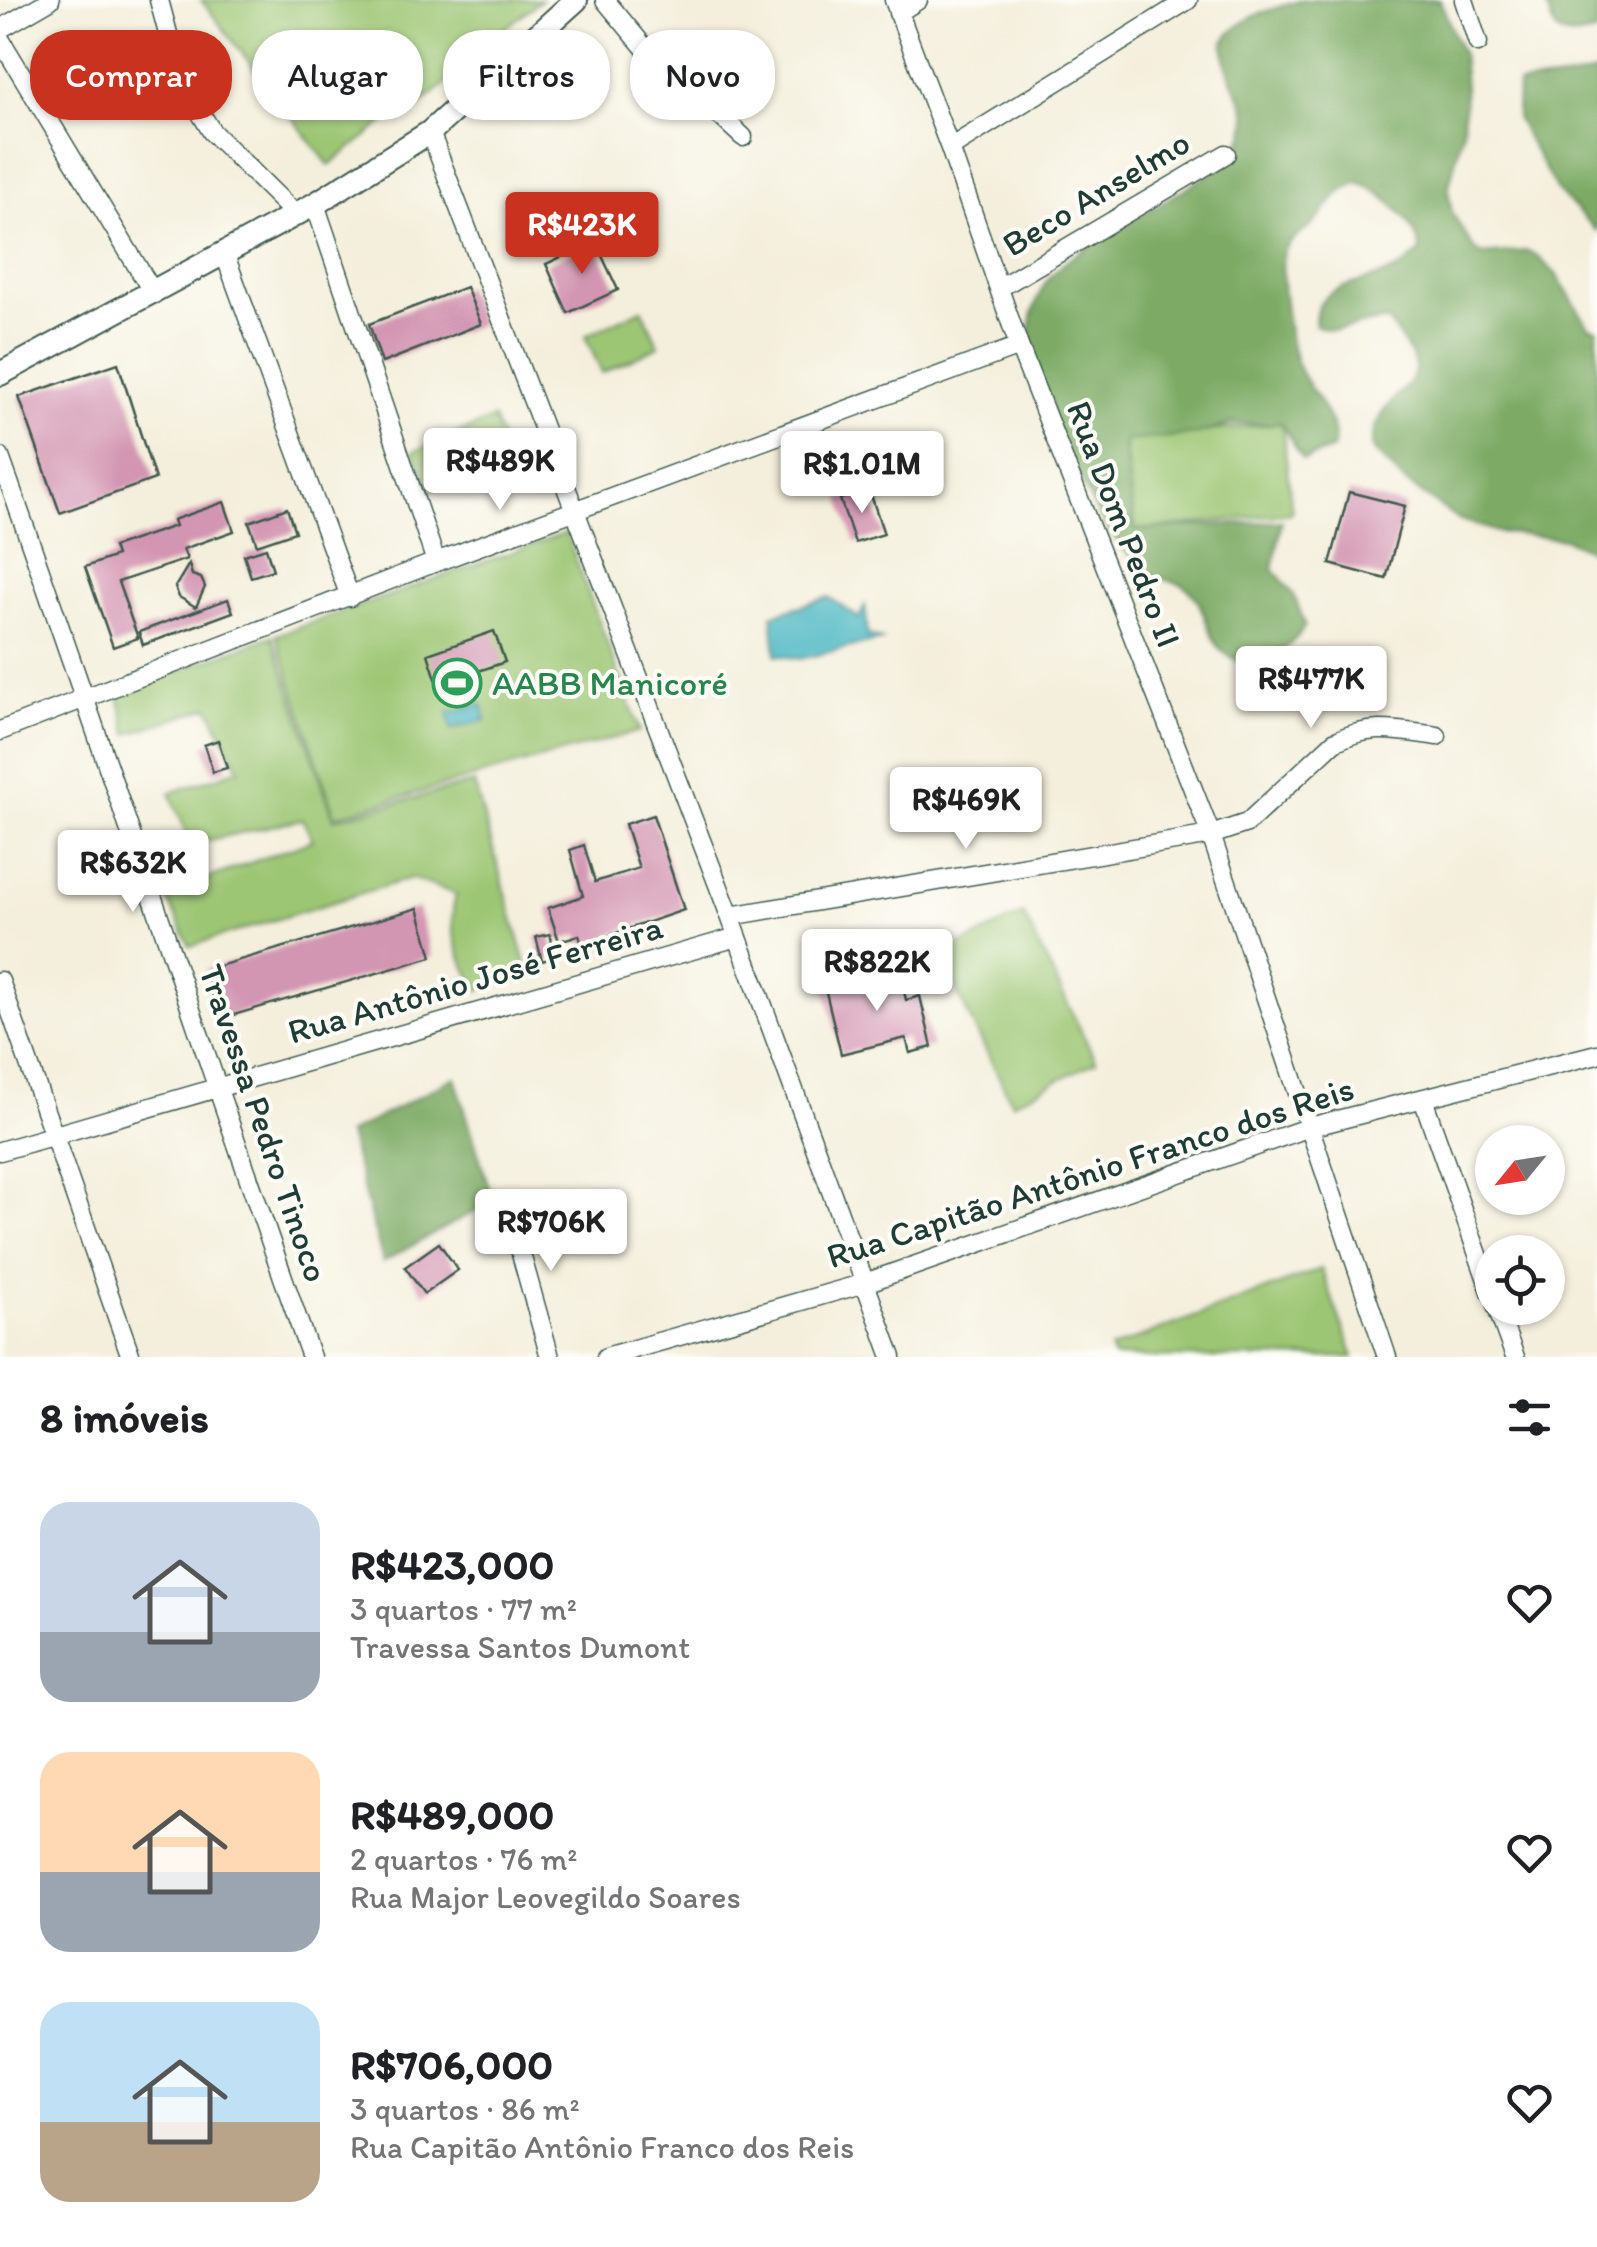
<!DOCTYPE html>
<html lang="pt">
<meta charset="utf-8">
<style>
body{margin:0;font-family:Itim,sans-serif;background:#f2f2f2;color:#202124;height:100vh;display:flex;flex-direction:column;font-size:38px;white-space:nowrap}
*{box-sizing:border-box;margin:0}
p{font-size:32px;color:#757577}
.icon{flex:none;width:55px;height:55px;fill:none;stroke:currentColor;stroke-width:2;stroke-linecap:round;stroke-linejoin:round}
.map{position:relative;height:1357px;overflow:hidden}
.sheet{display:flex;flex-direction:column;background:#fff;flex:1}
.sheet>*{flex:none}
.banner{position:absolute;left:30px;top:30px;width:1000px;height:90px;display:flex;gap:20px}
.needle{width:65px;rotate:240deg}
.controls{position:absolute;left:1475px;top:1125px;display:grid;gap:20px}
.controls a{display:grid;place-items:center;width:90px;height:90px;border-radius:50%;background:#fff;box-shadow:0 2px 8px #0004;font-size:50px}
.price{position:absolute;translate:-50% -85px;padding:0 22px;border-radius:10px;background:#fff;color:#222;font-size:32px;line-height:65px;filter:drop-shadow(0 2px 5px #0008)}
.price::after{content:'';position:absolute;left:50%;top:60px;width:30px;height:22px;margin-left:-15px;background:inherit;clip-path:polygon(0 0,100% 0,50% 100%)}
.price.selected{background:#c8321e;color:#fff}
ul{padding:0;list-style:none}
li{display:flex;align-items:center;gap:30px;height:250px;padding:0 40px}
li span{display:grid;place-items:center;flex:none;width:280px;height:200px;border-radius:30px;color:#555}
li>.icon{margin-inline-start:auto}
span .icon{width:120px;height:120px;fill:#fffc;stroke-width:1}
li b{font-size:42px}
h2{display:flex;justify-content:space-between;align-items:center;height:120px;padding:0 40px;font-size:42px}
.chip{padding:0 35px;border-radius:40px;background:#fff;box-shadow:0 2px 8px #0004;font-size:35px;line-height:90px}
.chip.selected{background:#c8321e;color:#fff}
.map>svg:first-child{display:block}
</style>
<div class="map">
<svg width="1597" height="1357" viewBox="0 0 1597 1357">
<rect width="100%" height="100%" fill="#fdfcf7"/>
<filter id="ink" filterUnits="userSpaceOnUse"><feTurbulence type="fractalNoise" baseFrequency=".01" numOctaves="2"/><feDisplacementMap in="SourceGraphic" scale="20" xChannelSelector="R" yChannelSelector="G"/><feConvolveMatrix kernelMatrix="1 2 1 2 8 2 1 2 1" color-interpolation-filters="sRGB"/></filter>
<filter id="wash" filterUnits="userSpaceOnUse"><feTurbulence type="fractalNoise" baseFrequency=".0048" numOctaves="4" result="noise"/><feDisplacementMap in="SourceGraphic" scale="40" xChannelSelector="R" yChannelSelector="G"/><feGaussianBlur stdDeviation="2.25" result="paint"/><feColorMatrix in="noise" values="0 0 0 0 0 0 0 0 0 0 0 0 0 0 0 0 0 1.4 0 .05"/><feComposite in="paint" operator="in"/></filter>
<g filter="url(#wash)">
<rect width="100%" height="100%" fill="#f4efdc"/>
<path fill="#9cc673" stroke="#5e8254" stroke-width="2.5" d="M541 0 453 69 457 75 408 114 403 108 329 165 201 0Z
M642 309 659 346 602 373 585 336Z
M493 419 509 458 429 491 413 452Z
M1282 423 1292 513 1135 531 1124 440Z
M566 533 640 731 335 816 276 635Z
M272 636 334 819 474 783 529 974 479 990C459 960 446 929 456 894L411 878 190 946 165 894 313 840 302 819 191 844 170 793 239 769 209 707 128 734 118 692Z
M1023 914 1096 1061 1012 1103 939 956Z
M1321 1269 1354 1357H1113L1110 1349Z"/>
<path fill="#7dab65" stroke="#4e744c" stroke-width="2.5" d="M1302 0H1440L1462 54 1465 88 1463 129 1448 190 1452 213 1474 249 1483 255 1527 251 1538 257 1556 274 1589 327 1597 329V554L1565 539 1498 532 1458 519 1405 482 1372 448C1371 406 1411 392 1415 370 1416 362 1410 354 1406 348 1400 338 1396 329 1387 321 1361 319 1341 339 1315 325 1314 282 1365 285 1394 271 1404 267 1412 258 1420 252 1419 224 1383 191 1358 182 1327 198 1334 204 1313 224 1304 233 1291 238 1285 250 1277 266 1290 349 1298 366 1308 391 1342 421 1333 449L1303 460 1281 423 1232 424 1198 434 1124 441 1135 530 1282 521 1273 569 1294 595 1305 625C1296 644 1274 656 1255 665 1195 655 1217 607 1183 585 1174 580 1163 581 1154 576 1141 568 1126 552 1116 539 1086 504 1024 368 1031 323 1033 308 1042 285 1052 275 1071 254 1097 242 1120 227 1155 206 1190 186 1224 165 1276 108 1223 99 1224 42 1239 16 1275 8 1302 0Z
M1545 0H1597V32C1561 42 1554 37 1545 0Z
M1597 72V231L1556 189 1517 120 1518 84 1573 78Z
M455 1077 493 1201 383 1262 348 1134Z"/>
<path fill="#47b5c1" stroke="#33797a" stroke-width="2.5" d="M829 597 859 618 865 606 868 635 881 640 800 659 776 655 772 615Z
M482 704 486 720 452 729 448 713Z"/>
<g id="blocks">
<path fill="#d396b2" d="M595 241 618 290 568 313 546 264Z
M466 287 481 324 382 363 369 324Z
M118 363 155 479 60 513 19 397Z
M869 489 884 534 855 543 840 499Z
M1349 492 1405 506 1386 579 1330 564Z
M224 502 234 531 183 549 187 559 118 582 138 638 113 647 85 567 116 556 113 547 175 526 173 520Z
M287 508 295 532 257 545 249 522Z
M266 548 273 570 251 577 244 555Z
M189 564 192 575 201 578 205 587 196 607 179 597 175 587Z
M228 599 233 612 143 645 139 632Z
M494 631 505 662 438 685 428 654Z
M218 740 227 768 213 772 204 745Z
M653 815 684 910 610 935 613 945 598 949 596 941 582 945 579 935 559 941 548 908 583 896 570 850 584 845 595 882 639 868 625 824Z
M418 908 432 957 220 1019 205 970Z
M550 934 556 957 542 961 536 937Z
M899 970 906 1000 920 996 932 1047 910 1053 906 1038 841 1054 825 988Z
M439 1243 458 1270 424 1294 405 1267Z"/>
</g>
</g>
<g filter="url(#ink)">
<use href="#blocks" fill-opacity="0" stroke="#3f584d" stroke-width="2.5"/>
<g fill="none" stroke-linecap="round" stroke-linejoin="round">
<g stroke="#3f584d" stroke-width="21">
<path id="minor" d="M159 0 171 45 194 102 212 132 295 214
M605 0 664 71 703 100 743 137
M894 0 950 148 1019 346 1211 835 1387 1357
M1464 0 1478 43
M898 13 918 0
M0 29 50 0
M0 39 154 294
M430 132 730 916 892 1357
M950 148 1188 0
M315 204 436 562
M225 255 350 597
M999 288 1226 154
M0 457C107 756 205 1058 311 1357
M0 731 436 562 1019 346
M730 916 1211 835 1247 823 1334 742C1372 723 1398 731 1437 736
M0 981 131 1357
M1423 1099 1492 1294
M0 1151 737 937
M507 1204 550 1357
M1497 1308 1515 1357
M606 1357 865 1283 1310 1127 1597 1054"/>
</g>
<g stroke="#3f584d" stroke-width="26">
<path id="tertiary" d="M0 374 315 204 430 132 576 0"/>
</g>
<use href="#minor" stroke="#fff" stroke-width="18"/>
<use href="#tertiary" stroke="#fff" stroke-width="22"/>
</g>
</g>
<defs>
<g id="stadium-ring" transform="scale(2.5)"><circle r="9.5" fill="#fdfcf7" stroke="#2e9e5b" stroke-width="1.5"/><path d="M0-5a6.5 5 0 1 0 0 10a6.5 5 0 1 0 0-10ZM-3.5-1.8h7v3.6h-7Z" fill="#2e9e5b"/></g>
</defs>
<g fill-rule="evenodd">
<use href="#stadium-ring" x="457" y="683"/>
</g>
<g text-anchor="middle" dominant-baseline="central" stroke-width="8" stroke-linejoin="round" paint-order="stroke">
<g font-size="35" fill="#1f3d34" stroke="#fdfcf7">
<text transform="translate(1096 193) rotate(-31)">Beco Anselmo</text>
<text transform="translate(1124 524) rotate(69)">Rua Dom Pedro II</text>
<text transform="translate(475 979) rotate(-16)">Rua Antônio José Ferreira</text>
<text transform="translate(264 1123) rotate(71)">Travessa Pedro Tinoco</text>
<text transform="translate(1090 1172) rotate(-18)">Rua Capitão Antônio Franco dos Reis</text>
</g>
<g font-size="35" fill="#27864d" stroke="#fdfcf7" text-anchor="start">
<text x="492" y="683">AABB Manicoré</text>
</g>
</g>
</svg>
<div class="controls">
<a><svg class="needle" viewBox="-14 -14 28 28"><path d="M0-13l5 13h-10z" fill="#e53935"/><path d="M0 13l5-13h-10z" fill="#757577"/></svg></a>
<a><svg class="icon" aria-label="locate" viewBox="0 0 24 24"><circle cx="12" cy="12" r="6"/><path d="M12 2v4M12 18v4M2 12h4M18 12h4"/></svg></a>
</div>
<b class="price selected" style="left:582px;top:277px">R$423K</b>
<b class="price" style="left:500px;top:513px">R$489K</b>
<b class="price" style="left:862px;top:516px">R$1.01M</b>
<b class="price" style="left:1311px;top:731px">R$477K</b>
<b class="price" style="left:966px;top:852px">R$469K</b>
<b class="price" style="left:133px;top:915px">R$632K</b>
<b class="price" style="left:877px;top:1014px">R$822K</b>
<b class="price" style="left:551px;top:1274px">R$706K</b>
<div class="banner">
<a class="chip selected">Comprar</a>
<a class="chip">Alugar</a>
<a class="chip">Filtros</a>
<a class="chip">Novo</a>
</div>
</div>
<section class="sheet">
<h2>8 imóveis<svg class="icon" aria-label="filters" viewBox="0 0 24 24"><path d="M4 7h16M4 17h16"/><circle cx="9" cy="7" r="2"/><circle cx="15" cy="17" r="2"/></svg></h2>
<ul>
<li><span style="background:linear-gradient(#c9d6e8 65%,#9aa5b1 0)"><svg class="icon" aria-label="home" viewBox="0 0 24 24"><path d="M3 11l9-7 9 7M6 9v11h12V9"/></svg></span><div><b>R$423,000</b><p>3 quartos · 77 m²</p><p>Travessa Santos Dumont</p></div><svg class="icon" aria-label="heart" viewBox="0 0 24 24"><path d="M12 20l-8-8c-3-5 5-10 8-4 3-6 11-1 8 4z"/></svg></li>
<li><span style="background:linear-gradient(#ffd9b3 60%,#9aa5b1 0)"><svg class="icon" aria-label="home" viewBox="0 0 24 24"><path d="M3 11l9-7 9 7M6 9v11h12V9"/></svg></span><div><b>R$489,000</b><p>2 quartos · 76 m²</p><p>Rua Major Leovegildo Soares</p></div><svg class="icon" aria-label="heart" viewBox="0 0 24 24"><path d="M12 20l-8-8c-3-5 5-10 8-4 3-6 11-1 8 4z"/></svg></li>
<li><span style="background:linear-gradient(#bfe0f5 60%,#b9a48a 0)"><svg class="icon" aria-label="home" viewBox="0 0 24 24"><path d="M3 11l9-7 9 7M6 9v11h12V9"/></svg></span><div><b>R$706,000</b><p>3 quartos · 86 m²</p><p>Rua Capitão Antônio Franco dos Reis</p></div><svg class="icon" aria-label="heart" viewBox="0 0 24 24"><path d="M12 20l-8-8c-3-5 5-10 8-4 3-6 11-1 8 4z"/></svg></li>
</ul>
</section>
